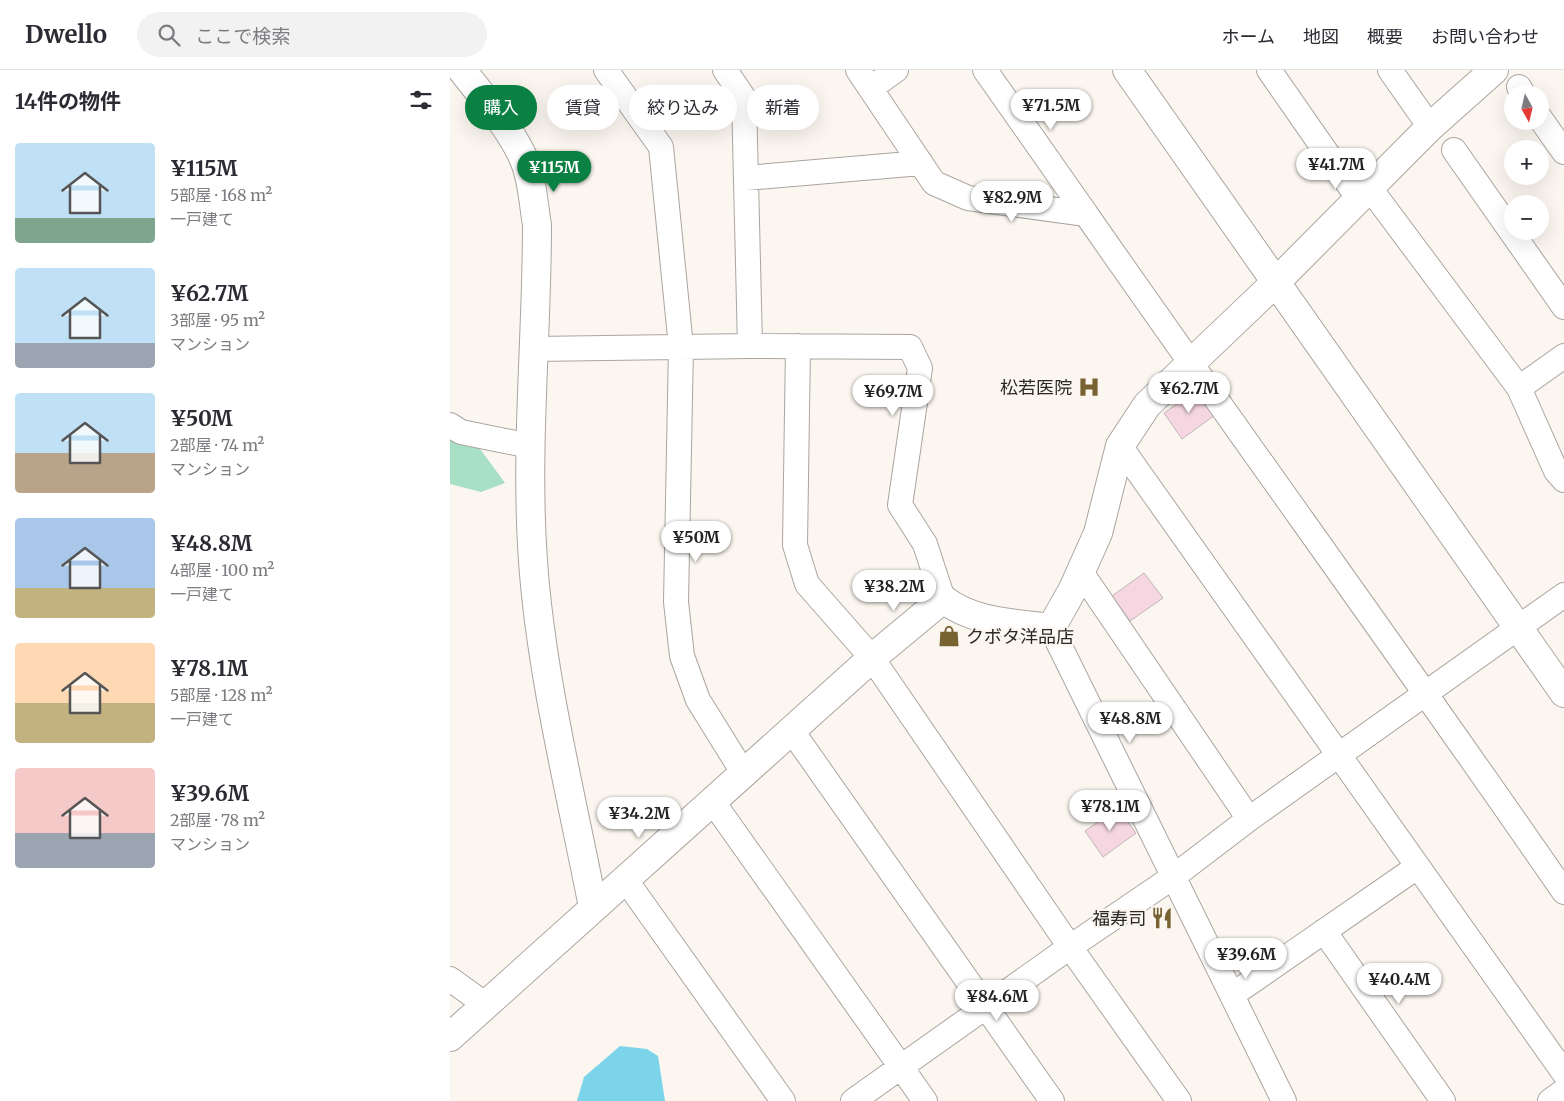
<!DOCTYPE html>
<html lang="ja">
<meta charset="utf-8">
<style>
body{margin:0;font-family:Merriweather,"Noto Sans JP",serif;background:#f2f2f3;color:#2b2b33;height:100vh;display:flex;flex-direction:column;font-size:19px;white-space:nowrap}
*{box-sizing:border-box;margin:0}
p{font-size:16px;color:#7c7c81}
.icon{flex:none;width:28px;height:28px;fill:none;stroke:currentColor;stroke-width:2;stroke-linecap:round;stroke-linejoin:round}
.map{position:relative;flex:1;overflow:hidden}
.sheet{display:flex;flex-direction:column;background:#fff;width:450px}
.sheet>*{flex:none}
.banner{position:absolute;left:15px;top:15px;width:475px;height:45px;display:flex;gap:10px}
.needle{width:32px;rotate:172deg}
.fabs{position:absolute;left:1054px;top:15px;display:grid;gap:10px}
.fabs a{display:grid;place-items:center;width:45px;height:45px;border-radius:50%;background:#fff;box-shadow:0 5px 20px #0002;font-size:25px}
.price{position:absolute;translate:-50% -42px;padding:0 11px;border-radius:18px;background:#fff;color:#222;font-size:16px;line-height:32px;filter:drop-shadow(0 1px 2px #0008)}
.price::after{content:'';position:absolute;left:50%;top:30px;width:15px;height:11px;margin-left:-8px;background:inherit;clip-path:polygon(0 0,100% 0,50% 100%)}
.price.selected{background:#0b8043;color:#fff}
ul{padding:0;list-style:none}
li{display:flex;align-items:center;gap:15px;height:125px;padding:0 15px}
li span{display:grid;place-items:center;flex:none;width:140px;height:100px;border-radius:5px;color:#555}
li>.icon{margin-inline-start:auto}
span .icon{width:60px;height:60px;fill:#fffc;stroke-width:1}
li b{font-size:21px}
h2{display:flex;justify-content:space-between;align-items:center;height:60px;padding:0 15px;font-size:21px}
.tag{padding:0 18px;border-radius:22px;background:#fff;box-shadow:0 5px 20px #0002;font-size:18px;line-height:45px}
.tag.selected{background:#0b8043;color:#fff}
header{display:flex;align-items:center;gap:30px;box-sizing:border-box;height:70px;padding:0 25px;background:#fff;border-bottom:1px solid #e1e1e2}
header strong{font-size:24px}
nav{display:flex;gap:28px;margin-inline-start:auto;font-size:18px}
.search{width:350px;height:45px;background:#f2f2f3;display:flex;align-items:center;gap:12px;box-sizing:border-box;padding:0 18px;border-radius:28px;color:#7c7c81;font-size:19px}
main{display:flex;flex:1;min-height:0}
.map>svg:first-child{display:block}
</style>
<header>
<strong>Dwello</strong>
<div class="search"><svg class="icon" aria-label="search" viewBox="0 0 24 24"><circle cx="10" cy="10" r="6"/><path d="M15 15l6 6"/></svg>ここで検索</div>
<nav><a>ホーム</a><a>地図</a><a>概要</a><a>お問い合わせ</a></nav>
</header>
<main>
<section class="sheet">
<h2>14件の物件<svg class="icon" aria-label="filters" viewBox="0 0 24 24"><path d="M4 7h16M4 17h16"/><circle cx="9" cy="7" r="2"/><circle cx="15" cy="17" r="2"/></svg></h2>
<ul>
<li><span style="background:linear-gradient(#bfe0f5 75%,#7fa58c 0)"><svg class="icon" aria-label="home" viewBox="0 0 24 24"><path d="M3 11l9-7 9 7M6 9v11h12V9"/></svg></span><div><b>¥115M</b><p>5部屋 · 168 m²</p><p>一戸建て</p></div></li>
<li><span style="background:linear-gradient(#bfe0f5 75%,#9aa5b1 0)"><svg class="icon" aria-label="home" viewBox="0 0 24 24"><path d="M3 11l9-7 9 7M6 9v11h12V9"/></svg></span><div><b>¥62.7M</b><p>3部屋 · 95 m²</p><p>マンション</p></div></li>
<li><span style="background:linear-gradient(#bfe0f5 60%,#b9a48a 0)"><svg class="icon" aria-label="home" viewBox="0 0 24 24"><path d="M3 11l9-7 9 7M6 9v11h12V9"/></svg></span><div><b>¥50M</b><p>2部屋 · 74 m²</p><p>マンション</p></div></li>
<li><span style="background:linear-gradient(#a9c7e8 70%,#c2b280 0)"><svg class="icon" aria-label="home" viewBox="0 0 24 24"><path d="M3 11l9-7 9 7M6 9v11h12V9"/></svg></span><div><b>¥48.8M</b><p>4部屋 · 100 m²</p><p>一戸建て</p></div></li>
<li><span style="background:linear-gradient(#ffd9b3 60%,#c2b280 0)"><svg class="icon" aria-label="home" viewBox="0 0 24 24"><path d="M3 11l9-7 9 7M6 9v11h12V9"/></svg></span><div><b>¥78.1M</b><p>5部屋 · 128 m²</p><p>一戸建て</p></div></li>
<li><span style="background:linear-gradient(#f6c9c9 65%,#9aa5b1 0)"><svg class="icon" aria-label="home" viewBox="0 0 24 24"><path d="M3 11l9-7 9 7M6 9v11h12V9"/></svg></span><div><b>¥39.6M</b><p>2部屋 · 78 m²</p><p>マンション</p></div></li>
</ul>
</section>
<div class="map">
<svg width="1114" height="1031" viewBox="0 0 1114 1031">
<rect width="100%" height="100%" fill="#fbf6ef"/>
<path fill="#a7e0c4" d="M0 359 22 368 55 413 31 422 0 414Z"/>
<path fill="#7bd4e9" d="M170 976 197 979 208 986 215 1031H127L134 1007Z"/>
<path fill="#f6d7e1" stroke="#bfb6b8" d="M747 320 765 345 732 369 714 343Z
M694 503 713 528 680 551 662 526Z
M668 738 686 763 653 787 635 761Z"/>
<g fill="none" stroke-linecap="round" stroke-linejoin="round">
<g stroke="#aba59f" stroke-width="26">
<path id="minor" d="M156 0 211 77 231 277 226 532 232 586 248 630 294 704
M275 0 294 28 300 276
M408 0 484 113 518 128 636 144C794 371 957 594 1114 822
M535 0 636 144
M819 0 908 128
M940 0 980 57
M1069 17 1073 24
M421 18 446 0
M1090 48 1114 82
M1004 80 1114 237
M296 108 471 93
M919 117 1069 318 1106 401 1114 410
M348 276 345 475 357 514 422 588 620 877 729 1031
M84 279 300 276 460 277 470 298 450 435 475 474 493 529
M1069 318 1114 286
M0 355 11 362 80 376
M670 376 1114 1003
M631 502 799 749
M601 558 834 1031
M342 661 602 1031
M263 732 475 1031
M175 809 333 1031
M874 861 993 1031
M0 909 36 935
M782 925 967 797
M403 1031 620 877 723 807 799 749 1114 525
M1100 1031 1114 1021"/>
</g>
<g stroke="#aba59f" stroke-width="30">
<path id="tertiary" d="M12 0C32 26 56 53 71 83 82 104 83 131 87 155 87 267 75 379 83 491 91 605 121 724 143 837
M677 0 1114 623
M0 967 422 588 493 529C524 553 564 553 601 558L623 519 648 463 670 376 697 335 825 213 980 57 1044 0"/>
</g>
<use href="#minor" stroke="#fff" stroke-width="24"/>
<use href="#tertiary" stroke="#fff" stroke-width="28"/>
</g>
<defs>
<g id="hospital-bare" transform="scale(1.725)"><path d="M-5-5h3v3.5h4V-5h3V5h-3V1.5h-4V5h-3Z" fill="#776332" stroke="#fbf6ef" stroke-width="2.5" paint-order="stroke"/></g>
<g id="shop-bare" transform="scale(1.725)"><path d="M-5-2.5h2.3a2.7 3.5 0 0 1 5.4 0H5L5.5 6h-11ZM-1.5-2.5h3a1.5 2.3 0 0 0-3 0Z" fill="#776332" stroke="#fbf6ef" stroke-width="2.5" paint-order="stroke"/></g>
<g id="restaurant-bare" transform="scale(1.725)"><path d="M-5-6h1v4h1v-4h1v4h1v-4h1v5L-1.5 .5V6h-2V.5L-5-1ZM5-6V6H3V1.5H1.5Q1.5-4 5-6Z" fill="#776332" stroke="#fbf6ef" stroke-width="2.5" paint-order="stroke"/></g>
</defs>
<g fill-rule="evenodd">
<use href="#hospital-bare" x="639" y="317"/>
<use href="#shop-bare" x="499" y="566"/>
<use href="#restaurant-bare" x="712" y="848"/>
</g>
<g text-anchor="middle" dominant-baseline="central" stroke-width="4.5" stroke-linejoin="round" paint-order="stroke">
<g font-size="18" fill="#2b2927" stroke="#fbf6ef" text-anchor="end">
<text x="622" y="317">松若医院</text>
<text x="516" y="566" text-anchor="start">クボタ洋品店</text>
<text x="696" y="848">福寿司</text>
</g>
</g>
</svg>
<div class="fabs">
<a><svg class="needle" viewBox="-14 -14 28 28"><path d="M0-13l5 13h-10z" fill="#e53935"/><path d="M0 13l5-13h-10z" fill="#7c7c81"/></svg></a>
<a>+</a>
<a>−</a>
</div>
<b class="price" style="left:601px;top:61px">¥71.5M</b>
<b class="price" style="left:886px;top:120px">¥41.7M</b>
<b class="price selected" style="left:104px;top:123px">¥115M</b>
<b class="price" style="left:562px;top:153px">¥82.9M</b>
<b class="price" style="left:739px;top:344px">¥62.7M</b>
<b class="price" style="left:443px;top:347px">¥69.7M</b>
<b class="price" style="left:246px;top:493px">¥50M</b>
<b class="price" style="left:444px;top:542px">¥38.2M</b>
<b class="price" style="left:680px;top:674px">¥48.8M</b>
<b class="price" style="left:660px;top:762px">¥78.1M</b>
<b class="price" style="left:189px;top:769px">¥34.2M</b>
<b class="price" style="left:796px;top:910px">¥39.6M</b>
<b class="price" style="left:949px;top:935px">¥40.4M</b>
<b class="price" style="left:547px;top:952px">¥84.6M</b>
<div class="banner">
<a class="tag selected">購入</a>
<a class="tag">賃貸</a>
<a class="tag">絞り込み</a>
<a class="tag">新着</a>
</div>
</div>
</main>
